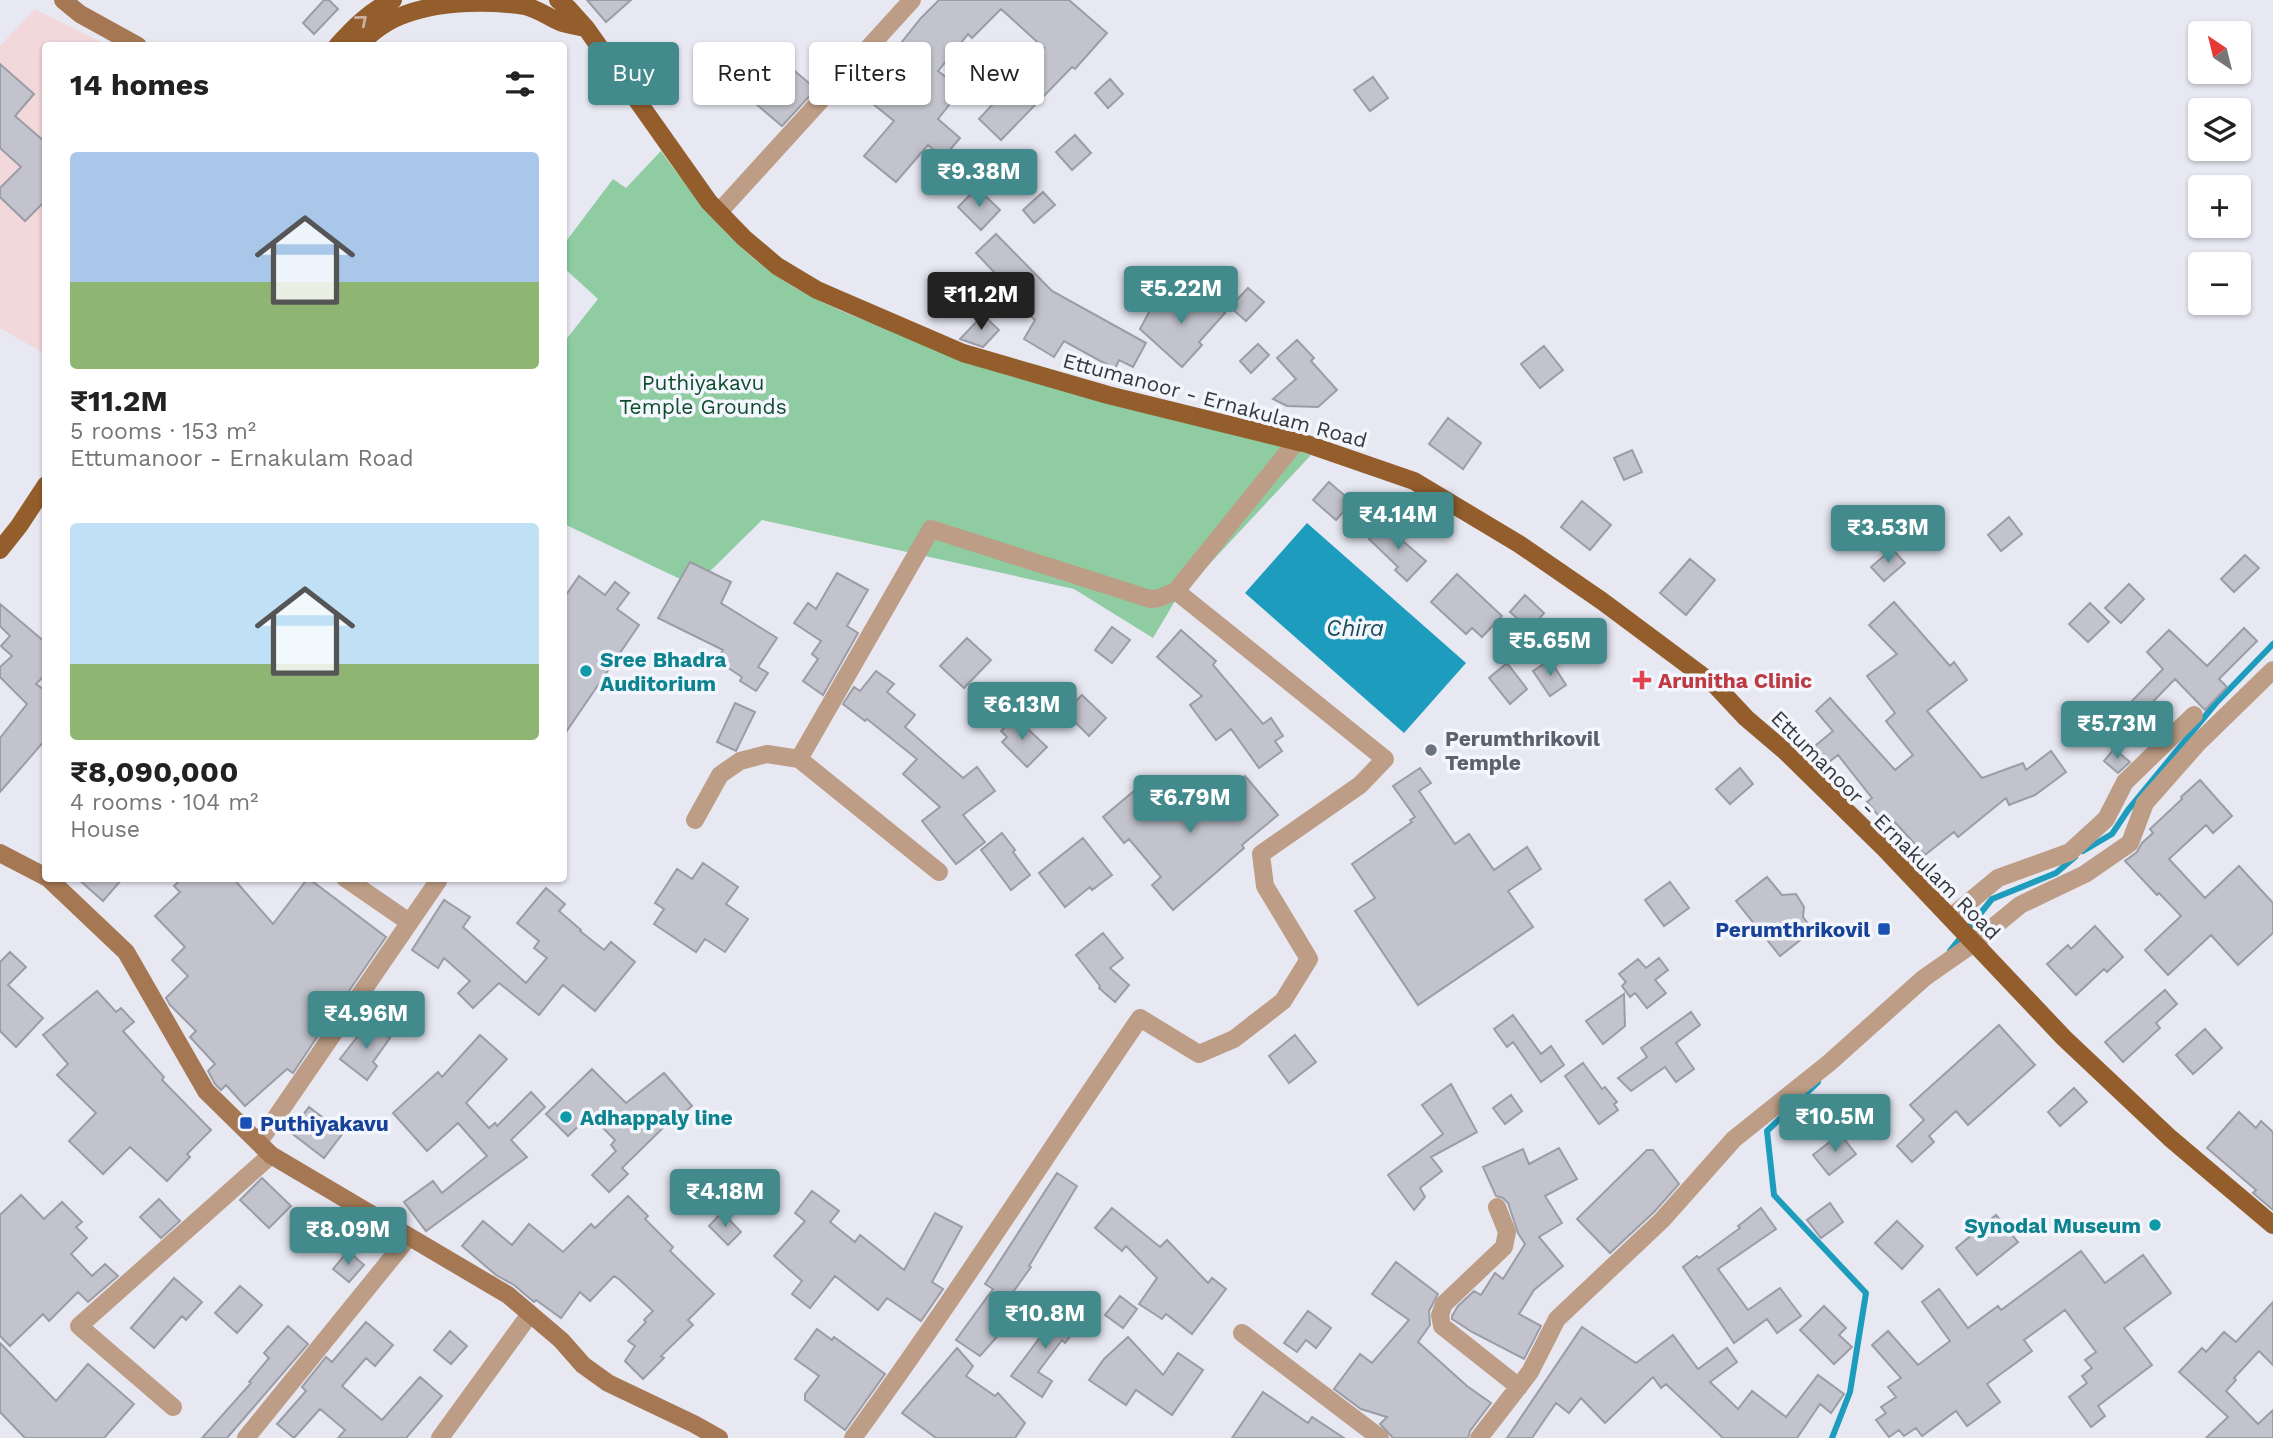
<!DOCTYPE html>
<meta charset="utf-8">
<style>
body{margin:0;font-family:"Work Sans",sans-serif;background:#f6f6f6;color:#222;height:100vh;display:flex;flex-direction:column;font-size:26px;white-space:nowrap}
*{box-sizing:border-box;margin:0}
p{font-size:23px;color:#767676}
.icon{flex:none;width:38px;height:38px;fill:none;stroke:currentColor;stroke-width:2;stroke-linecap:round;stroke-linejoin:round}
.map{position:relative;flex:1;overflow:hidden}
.sheet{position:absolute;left:42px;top:42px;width:525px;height:840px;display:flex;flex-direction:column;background:#fff;border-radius:7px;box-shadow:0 2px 5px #0004}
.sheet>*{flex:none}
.banner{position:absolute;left:588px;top:42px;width:665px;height:63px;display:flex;gap:14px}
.needle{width:46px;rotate:325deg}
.buttons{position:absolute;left:2188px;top:21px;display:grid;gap:14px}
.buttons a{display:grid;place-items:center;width:63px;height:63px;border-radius:7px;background:#fff;box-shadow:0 2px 5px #0004;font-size:35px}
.price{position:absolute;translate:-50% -60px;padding:0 16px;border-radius:7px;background:#428a8c;color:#fff;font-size:23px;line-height:46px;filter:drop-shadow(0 2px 4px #0008)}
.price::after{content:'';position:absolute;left:50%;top:42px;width:21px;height:16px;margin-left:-10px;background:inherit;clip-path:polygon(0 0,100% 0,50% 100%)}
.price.active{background:#222;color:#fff}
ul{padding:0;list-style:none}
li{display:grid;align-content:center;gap:14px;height:371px;padding:0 28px}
li span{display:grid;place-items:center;height:217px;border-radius:7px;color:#555}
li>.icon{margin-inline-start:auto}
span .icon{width:126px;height:126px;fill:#fffc;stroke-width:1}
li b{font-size:30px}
h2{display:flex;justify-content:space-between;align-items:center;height:84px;padding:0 28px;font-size:30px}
.pill{padding:0 24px;border-radius:7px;background:#fff;box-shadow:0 2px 5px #0004;font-size:24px;line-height:63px}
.pill.active{background:#428a8c;color:#fff}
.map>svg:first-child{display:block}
</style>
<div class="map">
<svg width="2273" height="1438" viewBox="0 0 2273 1438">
<rect width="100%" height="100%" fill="#e7e8f2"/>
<path fill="#f2d7db" d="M35 9 107 45 46 46 45 354 0 328V46Z"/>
<path fill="#8fcca2" d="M661 151C693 195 726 240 771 272 837 319 920 339 996 361 1101 392 1207 422 1311 455L1175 601 1153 638 1074 589 762 520 695 586 564 524V342L598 299 564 268V244L613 179 626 188Z"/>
<path fill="#1d9cbd" d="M1307 523 1466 663 1404 733 1245 593Z"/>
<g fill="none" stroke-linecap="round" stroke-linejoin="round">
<path stroke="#1d9cbd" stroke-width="6" d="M2083 851 2112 834 2128 810 2216 703 2273 644
M1950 951 1992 899 2056 873 2075 857
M1818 1082 1767 1131 1774 1195 1866 1293 1850 1392 1832 1438"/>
</g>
<path fill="#c2c3cd" stroke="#9b9da6" stroke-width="2" d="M324 0H329L338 9 314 34 303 23Z
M587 0H631L606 22Z
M939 0H1069L1107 33 1075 69 1072 67 1001 140 979 119 1044 48 1001 9 972 38 968 34 938 71 962 89 938 119 960 138 943 158 928 145 896 182 864 156 894 121 867 99 886 77 878 72 921 18Z
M776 55 816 89 782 126 743 93Z
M0 64 34 94 15 116 46 143V200L25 221 0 197V188L21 167 0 148Z
M1373 77 1388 98 1370 111 1354 90Z
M1110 79 1123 94 1108 108 1095 93Z
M1075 135 1091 153 1072 170 1056 152Z
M977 188 1000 210 981 230 958 207Z
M1043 192 1055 205 1034 223 1023 210Z
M996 234 1052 291 1146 343 1133 367 1119 360 1115 369 1064 341 1054 357 1024 339 1035 320 1008 295 1012 291 976 253Z
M1248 288 1264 302 1246 321 1230 307Z
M1201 291 1225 313 1199 342 1202 345 1182 367 1140 329 1158 295 1185 310Z
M983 315 999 330 983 347 960 339Z
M1297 340 1314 358 1311 361 1337 390 1318 407 1287 406 1273 399 1296 379 1277 358Z
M1258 344 1269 355 1251 373 1240 361Z
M1544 346 1563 370 1540 388 1521 364Z
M1448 418 1481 443 1463 469 1429 444Z
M1632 450 1642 472 1624 480 1614 458Z
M1329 482 1352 502 1336 520 1313 500Z
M1582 501 1611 525 1590 550 1561 527Z
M2009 517 2022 534 2001 551 1988 535Z
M1383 524 1426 561 1407 581 1395 570 1398 567 1369 539Z
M1892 549 1905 563 1884 581 1871 567Z
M2245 555 2259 568 2234 592 2221 579Z
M1690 559 1715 580 1686 615 1660 593Z
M690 562 731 582 721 603 777 638 758 667 768 673 756 691 740 681 742 677 716 660 723 650 658 618Z
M837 573 868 590 847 626 858 633 823 695 803 681 818 659 812 654 821 641 794 623 808 603 816 609Z
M1457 574 1502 616 1482 637 1472 628 1466 634 1431 602Z
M579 576 605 595 615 582 629 593 617 609 639 625 564 735V598Z
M2129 584 2144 599 2121 623 2105 608Z
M1525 595 1544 613 1530 630 1510 612Z
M1894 602 1950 666 1954 662 1967 680 1927 711 1982 778 2023 763 2026 770 2051 751 2066 772 2035 795 2009 805 2006 798 1958 837 1954 832 1925 855 1890 817 1884 822 1867 802 1872 798 1838 755 1824 766 1810 750 1833 731 1816 711 1830 698 1895 770 1913 755 1886 721 1895 713 1867 676 1897 654 1869 625Z
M2090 603 2109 622 2088 642 2069 624Z
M0 604 46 643V674L36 684 46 691V739L0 792V738L27 704 0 677V667L12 656 1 646 10 636 0 626Z
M1112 627 1130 640 1112 663 1095 650Z
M2244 628 2257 641 2219 679 2227 687 2205 710 2175 679 2143 712 2130 703 2163 669 2147 652 2169 630 2207 666Z
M1181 630 1216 661 1213 665 1263 724 1271 718 1283 736 1275 741 1282 751 1259 768 1231 729 1216 740 1190 705 1202 696 1157 657Z
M967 638 991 660 964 688 940 666Z
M1550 660 1566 685 1550 696 1533 671Z
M1507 663 1527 689 1510 704 1489 678Z
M876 671 894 684 887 692 915 715 905 727 963 778 977 767 995 791 963 815 985 842 956 864 922 821 940 807 903 774 917 759 867 719 865 721 843 704 854 687 860 691Z
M1082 695 1106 718 1089 736 1065 712Z
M735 703 755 712 736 751 717 742Z
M1015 717 1047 747 1027 767 1002 742 1007 737 1001 731Z
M2114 749 2130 762 2118 773 2104 761Z
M1420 768 1431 783 1419 791 1455 844 1469 834 1494 870 1527 847 1541 869 1508 891 1533 927 1418 1005 1355 911 1375 898 1352 864 1412 822 1410 820 1415 817 1393 786Z
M1740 768 1753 784 1730 804 1716 789Z
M1245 776 1278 815 1242 845 1244 848 1173 910 1152 885 1161 877 1129 839 1124 843 1103 817 1134 791 1146 805 1168 786 1195 818Z
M2200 780 2232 816 2213 833 2206 825 2169 859 2205 898 2239 866 2273 903V933L2238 965 2211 935 2168 975 2145 950 2181 916 2159 893 2157 895 2125 861 2137 852 2142 843 2153 833 2150 829 2182 799 2181 797Z
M1002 833 1015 850 1013 852 1030 875 1011 890 981 850Z
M1083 838 1112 875 1092 890 1090 887 1065 907 1039 873Z
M703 863 738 887 726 904 748 919 725 952 705 939 696 952 654 924 664 909 655 903 677 869 692 879Z
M1767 877 1782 895 1796 894 1804 907 1803 917 1813 930 1780 956 1736 901Z
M77 878H123L103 901Z
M182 878H233L273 924 308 878 386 937 342 1001 337 997 315 1027 321 1031 293 1073 287 1069 245 1106 226 1085 221 1090 215 1084 208 1071 215 1064 190 1037 196 1031 170 1005 166 998 188 976 172 960 185 947 155 916 180 892 174 886Z
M1670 882 1689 908 1664 926 1645 900Z
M546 888 565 904 559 911 581 930 580 931 604 950 611 942 635 962 595 1011 563 985 539 1015 499 983 473 1008 458 993 470 981 444 958 438 968 412 950 444 900 470 917 463 927 526 983 547 958 534 948 539 941 517 923Z
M2095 926 2123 957 2107 972 2104 969 2076 995 2047 964 2068 945 2071 949Z
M1103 933 1123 958 1110 968 1129 985 1115 1002 1099 988 1100 986 1076 955Z
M10 952 26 967 8 985 43 1018 16 1047 0 1031V962Z
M1659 958 1668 970 1655 980 1666 993 1647 1008 1635 993 1630 997 1622 986 1626 982 1619 974 1638 959 1646 968Z
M2165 990 2177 1004 2156 1023 2160 1028 2123 1062 2105 1042Z
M97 991 116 1012 121 1008 134 1022 123 1031 164 1077 162 1080 211 1130 187 1154 190 1157 167 1181 130 1147 103 1174 69 1141 96 1113 57 1075 68 1064 43 1035Z
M1624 994 1625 1026 1603 1044 1586 1021Z
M1691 1012 1700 1025 1676 1043 1694 1069 1676 1082 1665 1067 1631 1091 1618 1078 1647 1057 1641 1048Z
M1513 1015 1541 1054 1551 1046 1564 1065 1541 1082 1513 1042 1507 1047 1494 1029Z
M369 1022 390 1038 373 1062 377 1066 367 1080 340 1059Z
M1999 1025 2035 1065 1968 1125 1956 1111 1929 1136 1934 1142 1912 1162 1897 1146 1924 1120 1910 1105Z
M2205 1029 2222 1048 2193 1074 2176 1055Z
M480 1035 507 1059 466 1103 489 1128 495 1123 497 1126 531 1092 545 1107 511 1140 527 1157 426 1231 404 1202 433 1181 442 1193 487 1156 458 1123 427 1151 393 1113 438 1072 442 1077Z
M1295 1035 1316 1062 1289 1083 1269 1056Z
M1583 1063 1602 1089 1605 1087 1617 1102 1614 1104 1618 1110 1599 1124 1565 1076Z
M592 1069 626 1103 664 1073 692 1106 672 1123 670 1121 622 1168 628 1174 609 1192 592 1175 616 1151 611 1145 615 1140 590 1115 568 1136 546 1114Z
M1451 1084 1477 1132 1431 1157 1442 1171 1420 1188 1425 1197 1414 1210 1388 1175 1443 1134 1422 1105Z
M2074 1088 2087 1102 2060 1126 2048 1112Z
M1511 1095 1522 1111 1505 1124 1493 1108Z
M309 1107 343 1133 324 1158 290 1132Z
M2239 1112 2256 1128 2261 1121 2273 1132V1210L2253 1193 2256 1190 2207 1148Z
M1840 1134 1856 1154 1829 1175 1813 1155Z
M1559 1148 1577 1179 1545 1196 1562 1223 1539 1237 1563 1266 1534 1290 1519 1314 1541 1326 1524 1359 1472 1332 1452 1319V1316L1458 1306 1474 1291 1481 1295 1495 1273 1503 1279 1525 1244 1518 1233 1508 1203 1503 1198 1496 1196 1483 1167 1523 1149 1529 1164Z
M1647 1150H1653L1679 1184 1654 1212 1610 1253 1577 1219Z
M1057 1173 1077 1186 1029 1266 1031 1267 1003 1306 1007 1309 995 1323 1003 1330 980 1356 956 1340 993 1289 985 1284Z
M262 1178 291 1206 269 1228 240 1200Z
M812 1191 839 1211 830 1222 855 1242 860 1235 904 1270 935 1213 962 1227 932 1282 943 1289 921 1321 887 1298 878 1310 835 1276 810 1308 792 1294 802 1281 774 1256 805 1221 795 1213Z
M21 1195 44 1219 62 1202 82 1222 76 1227 87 1238 71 1254 92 1276 105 1264 118 1276 88 1302 78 1292 49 1321 43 1314 10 1346 0 1336V1215Z
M628 1196 648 1216 645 1219 673 1247 670 1251 714 1294 688 1320 693 1325 661 1356 664 1358 643 1379 625 1361 635 1346 628 1341 646 1322 644 1320 653 1311 620 1280 614 1276 590 1301 580 1292 561 1318 536 1300 534 1302 514 1285 496 1275 462 1246 483 1221 512 1245 529 1224 563 1252 591 1224 595 1228Z
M159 1199 180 1221 161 1238 140 1217Z
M1830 1203 1843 1222 1821 1238 1807 1220Z
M1112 1208 1160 1247 1167 1240 1208 1283 1212 1278 1226 1289 1192 1334 1166 1314 1162 1319 1139 1304 1157 1278 1126 1246 1122 1251 1095 1228Z
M1761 1208 1776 1229 1718 1269 1748 1310 1780 1288 1801 1316 1777 1333 1767 1319 1734 1343 1683 1267 1697 1256 1699 1258 1740 1228 1738 1226Z
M722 1212 741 1232 728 1245 709 1226Z
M1996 1215 2018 1242 1977 1275 1956 1248Z
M358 1220 381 1234 369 1248 349 1231Z
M1897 1221 1923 1246 1902 1269 1875 1243Z
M348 1251 364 1265 349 1282 333 1269Z
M2081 1251 2105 1283 2143 1255 2171 1293 2124 1328 2152 1365 2098 1406 2105 1416 2091 1427 2069 1397 2087 1383 2082 1376 2092 1368 2085 1360 2096 1352 2065 1310 2024 1340 2032 1351 1987 1384 2000 1402 1967 1426 1956 1411 1922 1436 1916 1428 1904 1436 1899 1430 1889 1437 1876 1420 1886 1413 1881 1407 1896 1397 1888 1387 1901 1378 1872 1345 1888 1331 1918 1365 1950 1341 1922 1302 1939 1289 1968 1328 1998 1306 2001 1310Z
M1396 1262 1438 1294 1429 1311 1430 1325 1418 1342 1467 1386 1491 1403 1470 1431 1468 1438H1393L1380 1424 1387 1417 1361 1409 1334 1389 1360 1354 1372 1363 1409 1320 1372 1294Z
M174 1278 202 1302 186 1320 182 1316 154 1348 131 1328Z
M240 1286 262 1305 237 1333 215 1313Z
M1120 1296 1137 1309 1123 1328 1105 1315Z
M2273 1302V1365L2259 1351 2234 1378 2236 1380 2226 1391 2258 1424 2273 1410V1438H2206L2228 1417 2179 1372 2202 1348 2206 1352 2224 1332 2236 1342Z
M1054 1306 1079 1325 1065 1343 1062 1340 1038 1372 1052 1381 1042 1397 1011 1376 1047 1328 1040 1323Z
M1824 1306 1846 1328 1839 1335 1852 1347 1834 1364 1800 1330Z
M1308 1311 1331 1328 1316 1348 1306 1340 1297 1352 1284 1343Z
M366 1322 393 1345 375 1366 366 1358 342 1386 382 1420 420 1377 442 1396 406 1438H338L345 1430 320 1409 294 1438 277 1424 306 1391 302 1387 326 1357 332 1362Z
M288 1326 308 1344 227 1438H202L251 1383 249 1382 269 1358 264 1353Z
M1582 1327 1636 1363 1673 1335 1698 1369 1727 1348 1737 1362 1710 1382 1738 1409 1752 1391 1786 1417 1818 1375 1844 1394 1831 1413 1820 1404 1797 1438H1723L1666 1384 1661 1388 1653 1377 1605 1423 1581 1398 1569 1413 1556 1403 1532 1438H1507Z
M817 1329 832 1340 834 1337 885 1374 845 1430 805 1400V1394L819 1376 795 1359Z
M450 1331 467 1346 451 1364 434 1350Z
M1128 1337 1163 1375 1178 1353 1203 1370 1172 1415 1136 1390 1126 1405 1089 1380 1104 1359Z
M0 1343 56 1401 88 1364 134 1404 104 1438H25L0 1412Z
M957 1348 973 1366 966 1376 995 1396 998 1393 1025 1423 1015 1438H936L902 1413Z
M1263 1392 1308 1423 1312 1417 1344 1438H1232Z"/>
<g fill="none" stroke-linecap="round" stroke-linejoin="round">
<path stroke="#bd9d85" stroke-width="18" d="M719 212 912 0
M799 759 931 529 1150 599 1159 598 1176 591 1296 442
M695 820 720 775 740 761 767 754 799 759 939 872
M345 878 409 922
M1951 917 1998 878 2070 852 2106 819 2125 782 2194 715
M259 1142 438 881
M1497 1207 1507 1232 1504 1247 1444 1304 1440 1315 1442 1326 1519 1387
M1242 1333 1380 1438
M173 1407 79 1326 271 1155
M246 1438 408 1238
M440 1438 530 1314
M853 1438C953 1301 1044 1158 1140 1018L1199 1054 1234 1039 1283 1001 1309 959 1265 886 1261 854 1360 785 1385 759 1176 591
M1479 1438 1530 1372 1557 1319 1662 1220 1734 1139 1829 1063 1924 978 1974 943 2020 905 2085 874 2130 843 2145 803 2198 743 2273 670"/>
<path stroke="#a57853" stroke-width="18" d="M63 0 80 14 138 46
M0 853 46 877
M48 878 126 952 206 1091 271 1155 508 1295 561 1340 583 1365 608 1383 694 1424 719 1438"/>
<path stroke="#935d2c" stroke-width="18" d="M558 0 568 8 586 28 709 202 744 238 777 266 817 290 963 353 1108 395 1307 444 1414 481 1519 544 1602 601 1716 686 1746 718 1787 753 1885 849 2064 1038 2170 1138 2273 1225
M337 46C354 27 370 11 393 0
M358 46C367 37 377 28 388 22 427 1 482 0 525 6 538 9 548 17 560 22 568 25 577 26 586 28
M0 550 19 526 46 485"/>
</g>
<defs><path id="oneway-chevron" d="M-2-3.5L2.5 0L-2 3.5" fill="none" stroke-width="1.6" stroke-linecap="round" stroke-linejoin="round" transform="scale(1.75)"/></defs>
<use stroke="#c8b1a0" href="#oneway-chevron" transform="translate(362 20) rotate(-40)"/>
<g fill="#0f9aa8" stroke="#f4f6fe" stroke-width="2.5">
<circle cx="586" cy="671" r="7"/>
<circle cx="566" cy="1117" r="7"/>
<circle cx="2155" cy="1225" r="7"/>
</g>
<path fill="#e0444e" stroke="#f4f6fe" stroke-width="2.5" d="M1638.5 669.5h7v7h7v7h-7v7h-7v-7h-7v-7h7z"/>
<circle fill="#6b7280" stroke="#f4f6fe" stroke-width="2.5" cx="1431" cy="750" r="7"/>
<g fill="#1a4fb4" stroke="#f4f6fe" stroke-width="2.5">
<rect x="1877" y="922" width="14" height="14" rx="3.5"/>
<rect x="239" y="1116" width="14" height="14" rx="3.5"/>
</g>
<g text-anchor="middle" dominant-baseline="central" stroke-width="7" stroke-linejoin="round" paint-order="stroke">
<g font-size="21" fill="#0e4d2a" stroke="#f4f6fe">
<text x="703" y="382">Puthiyakavu<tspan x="703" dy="24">Temple Grounds</tspan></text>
</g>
<g font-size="21" fill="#37383b" stroke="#f4f6fe">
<text transform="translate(1215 400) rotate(15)">Ettumanoor - Ernakulam Road</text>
<text transform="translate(1886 825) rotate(45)">Ettumanoor - Ernakulam Road</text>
</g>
<g font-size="21" font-weight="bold" fill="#0d838f" stroke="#f4f6fe" text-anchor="start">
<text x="600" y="659">Sree Bhadra<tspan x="600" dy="24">Auditorium</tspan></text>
<text x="580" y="1117">Adhappaly line</text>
<text x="2141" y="1225" text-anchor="end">Synodal Museum</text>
</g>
<g font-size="21" font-weight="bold" fill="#be3a42" stroke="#f4f6fe" text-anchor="start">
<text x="1658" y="680">Arunitha Clinic</text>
</g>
<g font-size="21" font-weight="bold" fill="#5b616d" stroke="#f4f6fe" text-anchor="start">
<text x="1445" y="738">Perumthrikovil<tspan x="1445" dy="24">Temple</tspan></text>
</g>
<g font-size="21" font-weight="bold" fill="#164399" stroke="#f4f6fe" text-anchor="end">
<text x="1870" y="929">Perumthrikovil</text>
<text x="260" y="1123" text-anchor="start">Puthiyakavu</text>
</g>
<g font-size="23" font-style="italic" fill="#1d4d5c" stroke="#f4f6fe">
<text x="1355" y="628">Chira</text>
</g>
</g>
</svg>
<div class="buttons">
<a><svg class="needle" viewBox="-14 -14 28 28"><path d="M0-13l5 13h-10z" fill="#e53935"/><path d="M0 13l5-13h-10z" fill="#767676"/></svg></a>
<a><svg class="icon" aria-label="layers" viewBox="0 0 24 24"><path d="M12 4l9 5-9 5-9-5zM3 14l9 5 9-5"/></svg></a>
<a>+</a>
<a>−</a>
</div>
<b class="price" style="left:979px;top:209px">₹9.38M</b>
<b class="price" style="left:1181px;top:326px">₹5.22M</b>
<b class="price active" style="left:981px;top:332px">₹11.2M</b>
<b class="price" style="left:1398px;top:552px">₹4.14M</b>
<b class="price" style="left:1888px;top:565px">₹3.53M</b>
<b class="price" style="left:1550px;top:678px">₹5.65M</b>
<b class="price" style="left:1022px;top:742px">₹6.13M</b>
<b class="price" style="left:2117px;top:761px">₹5.73M</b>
<b class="price" style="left:1190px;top:835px">₹6.79M</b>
<b class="price" style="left:366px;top:1051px">₹4.96M</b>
<b class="price" style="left:1835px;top:1154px">₹10.5M</b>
<b class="price" style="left:725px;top:1229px">₹4.18M</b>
<b class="price" style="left:348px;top:1267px">₹8.09M</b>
<b class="price" style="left:1045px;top:1351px">₹10.8M</b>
<div class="banner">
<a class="pill active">Buy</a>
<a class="pill">Rent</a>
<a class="pill">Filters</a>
<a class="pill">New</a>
</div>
<section class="sheet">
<h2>14 homes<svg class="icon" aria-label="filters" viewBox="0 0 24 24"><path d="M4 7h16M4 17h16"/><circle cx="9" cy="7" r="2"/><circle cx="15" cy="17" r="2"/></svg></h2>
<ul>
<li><span style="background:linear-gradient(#a9c7e8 60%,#8fb573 0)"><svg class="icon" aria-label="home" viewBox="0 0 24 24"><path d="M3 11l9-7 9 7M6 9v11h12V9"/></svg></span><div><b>₹11.2M</b><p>5 rooms · 153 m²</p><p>Ettumanoor - Ernakulam Road</p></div></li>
<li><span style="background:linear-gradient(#bfe0f5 65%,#8fb573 0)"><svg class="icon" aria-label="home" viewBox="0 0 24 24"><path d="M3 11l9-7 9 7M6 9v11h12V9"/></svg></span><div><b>₹8,090,000</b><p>4 rooms · 104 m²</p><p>House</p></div></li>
</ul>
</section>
</div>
